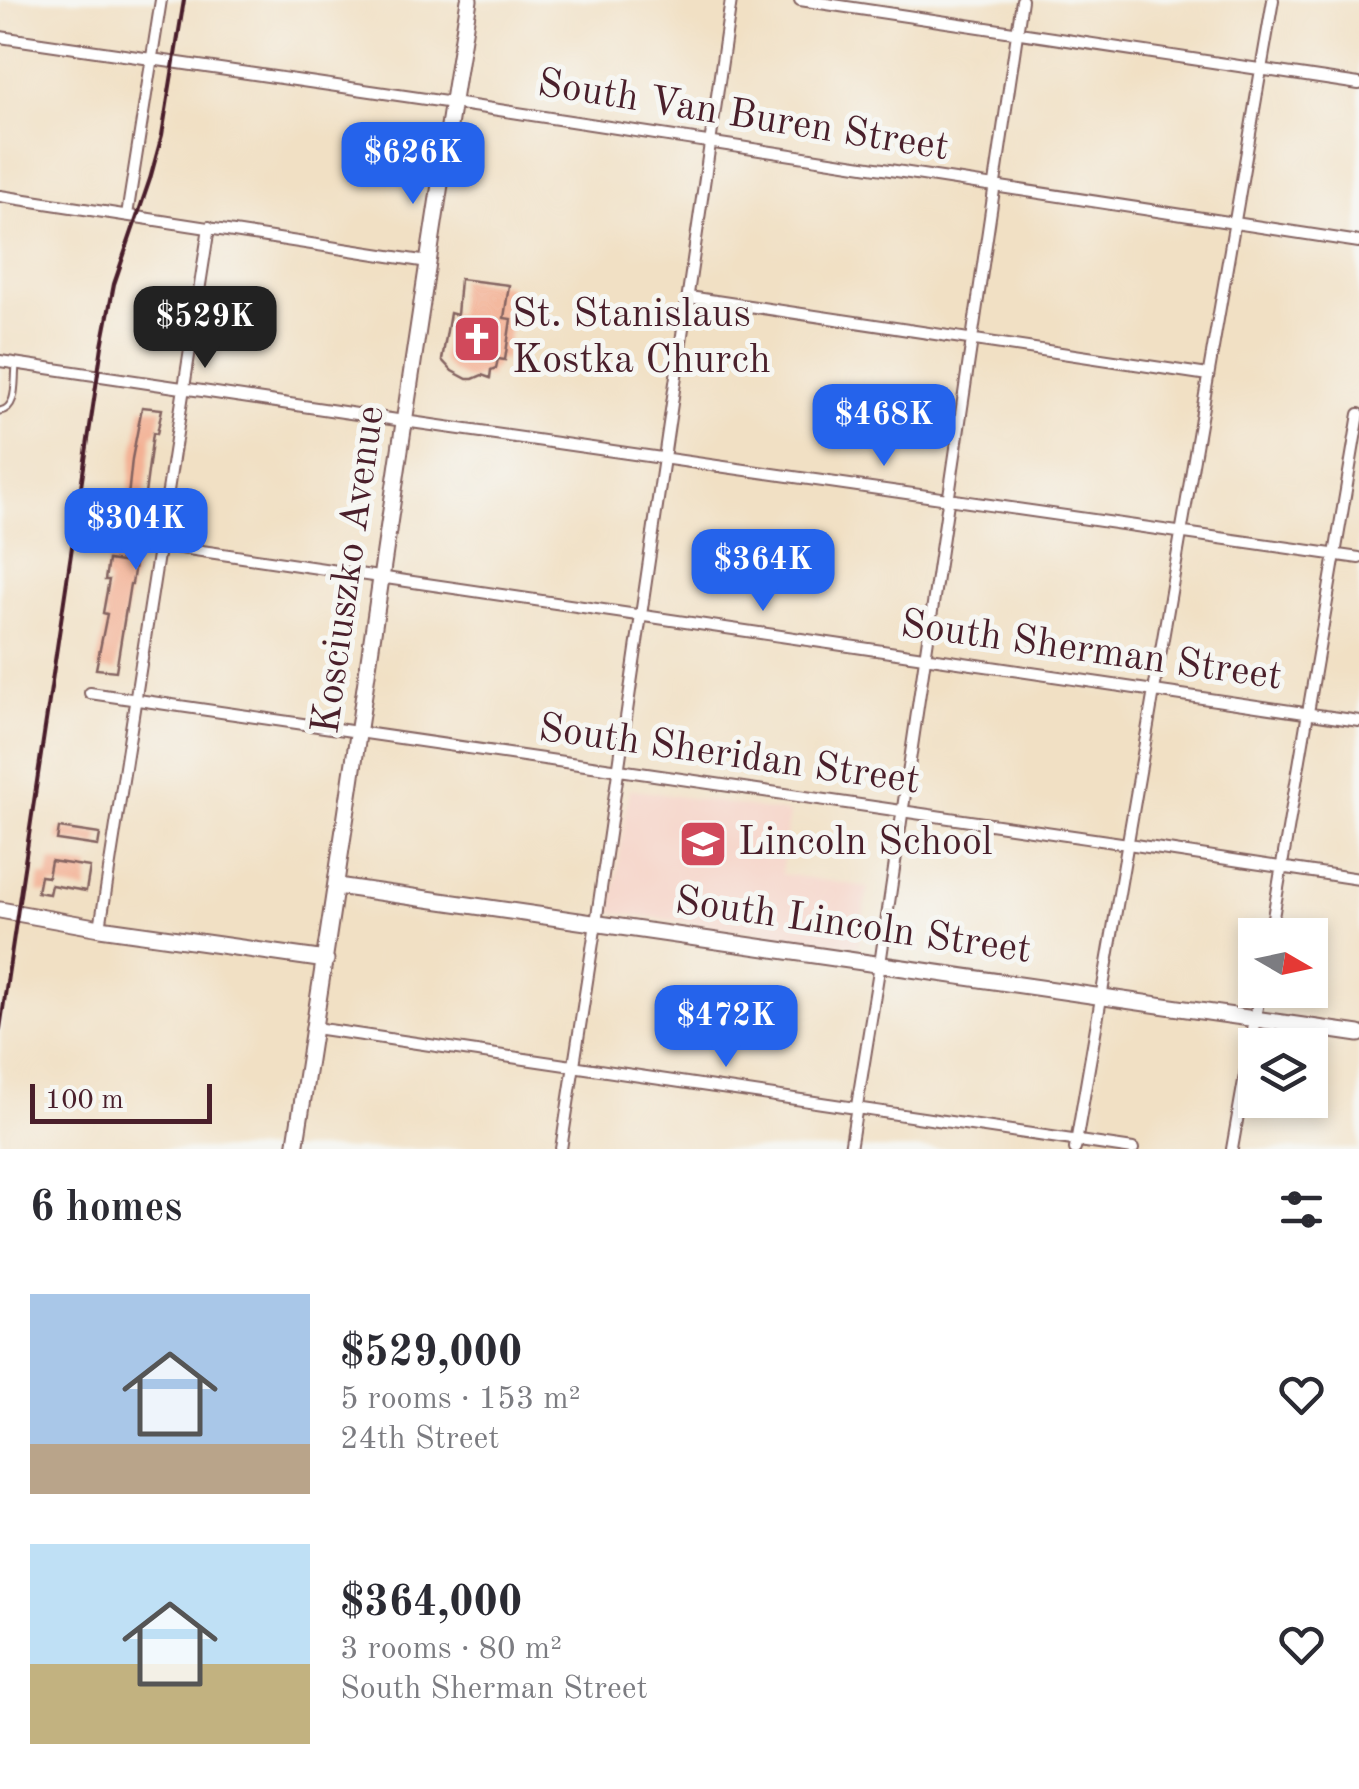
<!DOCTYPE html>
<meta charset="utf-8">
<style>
body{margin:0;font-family:"Old Standard TT",serif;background:#f2f2f3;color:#2b2b33;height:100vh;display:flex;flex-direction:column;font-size:38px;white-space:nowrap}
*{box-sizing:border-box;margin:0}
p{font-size:32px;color:#7c7c81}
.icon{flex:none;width:55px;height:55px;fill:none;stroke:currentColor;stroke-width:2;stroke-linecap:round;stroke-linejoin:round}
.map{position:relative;height:1149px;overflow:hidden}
.details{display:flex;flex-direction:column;background:#fff;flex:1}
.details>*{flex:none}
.needle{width:65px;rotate:99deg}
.controls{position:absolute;left:1238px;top:918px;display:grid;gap:20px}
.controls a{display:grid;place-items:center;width:90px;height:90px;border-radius:0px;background:#fff;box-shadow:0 5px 15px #0003;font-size:50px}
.scale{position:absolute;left:30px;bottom:25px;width:182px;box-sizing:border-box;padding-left:10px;border:5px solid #4a1f2b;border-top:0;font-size:28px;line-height:35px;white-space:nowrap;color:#4a1f2b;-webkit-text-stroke:8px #f6f6f2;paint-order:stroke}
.price{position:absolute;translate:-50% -85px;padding:0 22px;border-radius:20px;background:#2563eb;color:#fff;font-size:32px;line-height:65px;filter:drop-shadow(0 2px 5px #0008)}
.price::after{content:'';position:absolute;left:50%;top:60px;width:30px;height:22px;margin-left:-15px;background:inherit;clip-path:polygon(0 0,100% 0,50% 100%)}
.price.selected{background:#222;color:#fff}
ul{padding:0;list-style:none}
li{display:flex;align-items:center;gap:30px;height:250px;padding:0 30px}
li span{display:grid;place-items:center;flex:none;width:280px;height:200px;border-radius:0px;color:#555}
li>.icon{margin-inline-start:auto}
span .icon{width:120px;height:120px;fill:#fffc;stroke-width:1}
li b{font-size:42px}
h2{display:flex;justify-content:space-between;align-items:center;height:120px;padding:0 30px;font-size:42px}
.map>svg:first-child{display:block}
</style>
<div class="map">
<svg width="1359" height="1149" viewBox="0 0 1359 1149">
<rect width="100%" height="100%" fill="#f6f6f2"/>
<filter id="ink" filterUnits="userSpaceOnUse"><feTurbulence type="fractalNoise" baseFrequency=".01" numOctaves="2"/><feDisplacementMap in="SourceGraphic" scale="20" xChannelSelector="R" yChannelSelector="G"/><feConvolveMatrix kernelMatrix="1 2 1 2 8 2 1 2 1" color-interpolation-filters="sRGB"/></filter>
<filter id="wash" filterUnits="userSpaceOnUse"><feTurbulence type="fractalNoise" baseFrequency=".0048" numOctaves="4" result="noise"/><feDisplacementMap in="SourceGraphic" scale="40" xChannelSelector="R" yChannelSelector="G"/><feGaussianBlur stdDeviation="2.25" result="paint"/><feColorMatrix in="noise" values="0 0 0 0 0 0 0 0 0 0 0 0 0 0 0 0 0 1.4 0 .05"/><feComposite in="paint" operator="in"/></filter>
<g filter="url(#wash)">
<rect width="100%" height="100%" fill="#f1e0c4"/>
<path fill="#f6d1c5" d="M629 789 789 813 781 874 868 887 858 946 611 912Z"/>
<g id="blocks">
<path fill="#f3b194" d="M460 279 509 285 504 318 511 319 505 360 498 359 496 368 491 370 490 378 482 375 473 379H467L452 371 442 360 450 313 457 315Z
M142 407 162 409 157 434 153 433 142 517 115 513 119 496 128 497 132 459Z
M108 560 135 564 132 584H130L116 671 96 669 107 614 103 613 109 580H105Z
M59 828 100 834 98 846 57 840Z
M51 861 90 867 86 891 51 885 49 894 37 892 40 876 48 877Z"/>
</g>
</g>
<g filter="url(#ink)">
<use href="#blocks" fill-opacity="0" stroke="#846361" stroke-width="2.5"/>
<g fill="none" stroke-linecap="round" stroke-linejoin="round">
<g stroke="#846361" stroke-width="9">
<path id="lane" d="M0 411C18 408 14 382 16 366"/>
</g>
<g stroke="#846361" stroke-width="14">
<path id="street" d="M800 0 1359 84
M0 37 453 103 1359 242
M0 196 428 262
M127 215 161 0
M689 297 1208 375
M0 361 404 421 1359 558
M161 545 1359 721
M90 693 1128 844 1359 879
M100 928 209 227
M1270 935 1359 414
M315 1028 1133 1149
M561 1149 596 923 731 0
M850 1149 880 964 1022 0
M1075 1149 1273 0
M1232 1149 1260 990"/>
</g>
<g stroke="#846361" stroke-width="19">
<path id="secondary" d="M337 886 1359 1034
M0 910 100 928 326 960
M295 1149C356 766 407 382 469 0"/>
</g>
<use href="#lane" stroke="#fff" stroke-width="5"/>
<use href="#street" stroke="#fff" stroke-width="10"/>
<use href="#secondary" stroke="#fff" stroke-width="15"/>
<path stroke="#4a1f2b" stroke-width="4" d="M0 1029 102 346 114 284 150 179 162 135 184 0"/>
</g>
</g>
<defs>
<g id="church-square" transform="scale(2.5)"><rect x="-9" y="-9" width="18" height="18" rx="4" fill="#d1495b" stroke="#f6f6f2"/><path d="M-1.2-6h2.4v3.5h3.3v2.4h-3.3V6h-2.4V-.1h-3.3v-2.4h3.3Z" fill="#fff"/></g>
<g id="school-square" transform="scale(2.5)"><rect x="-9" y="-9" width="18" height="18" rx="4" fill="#d1495b" stroke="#f6f6f2"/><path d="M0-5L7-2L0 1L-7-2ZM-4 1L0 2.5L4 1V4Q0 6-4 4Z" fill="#fff"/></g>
</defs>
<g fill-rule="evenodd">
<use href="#church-square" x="477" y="339"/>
<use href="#school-square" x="703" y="844"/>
</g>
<g text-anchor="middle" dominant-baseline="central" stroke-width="10" stroke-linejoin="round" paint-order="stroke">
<g font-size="40" fill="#4a1f2b" stroke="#f6f6f2">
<text transform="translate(743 117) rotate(9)">South Van Buren Street</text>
<text transform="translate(350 570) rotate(-82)">Kosciuszko Avenue</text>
<text transform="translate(1091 652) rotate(8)">South Sherman Street</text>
<text transform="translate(729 756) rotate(8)">South Sheridan Street</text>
<text transform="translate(853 927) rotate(8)">South Lincoln Street</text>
</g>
<g font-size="40" fill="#4a1f2b" stroke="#f6f6f2" text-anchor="start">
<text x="512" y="316">St. Stanislaus<tspan x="512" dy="46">Kostka Church</tspan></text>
<text x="738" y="844">Lincoln School</text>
</g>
</g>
</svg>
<div class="controls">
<a><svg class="needle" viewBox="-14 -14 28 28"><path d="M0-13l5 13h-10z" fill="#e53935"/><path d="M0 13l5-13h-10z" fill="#7c7c81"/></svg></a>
<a><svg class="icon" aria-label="layers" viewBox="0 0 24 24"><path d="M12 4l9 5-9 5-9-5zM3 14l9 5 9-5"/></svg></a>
</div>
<div class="scale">100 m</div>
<b class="price" style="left:413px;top:207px">$626K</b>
<b class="price selected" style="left:205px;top:371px">$529K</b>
<b class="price" style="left:884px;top:469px">$468K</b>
<b class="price" style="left:136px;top:573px">$304K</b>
<b class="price" style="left:763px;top:614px">$364K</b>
<b class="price" style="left:726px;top:1070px">$472K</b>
</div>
<section class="details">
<h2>6 homes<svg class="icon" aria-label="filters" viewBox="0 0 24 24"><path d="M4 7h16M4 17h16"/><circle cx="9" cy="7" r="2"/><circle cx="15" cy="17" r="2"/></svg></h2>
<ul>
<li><span style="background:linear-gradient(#a9c7e8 75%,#b9a48a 0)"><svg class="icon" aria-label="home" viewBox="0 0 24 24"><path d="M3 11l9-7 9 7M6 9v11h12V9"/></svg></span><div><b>$529,000</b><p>5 rooms · 153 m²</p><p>24th Street</p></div><svg class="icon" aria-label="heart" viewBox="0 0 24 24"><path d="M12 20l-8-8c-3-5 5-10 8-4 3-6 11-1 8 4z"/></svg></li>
<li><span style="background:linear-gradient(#bfe0f5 60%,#c2b280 0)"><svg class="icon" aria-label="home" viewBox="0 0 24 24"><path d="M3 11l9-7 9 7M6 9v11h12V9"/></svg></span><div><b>$364,000</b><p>3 rooms · 80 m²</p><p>South Sherman Street</p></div><svg class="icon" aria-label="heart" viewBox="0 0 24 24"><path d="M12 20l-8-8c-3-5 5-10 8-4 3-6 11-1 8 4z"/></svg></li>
</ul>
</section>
